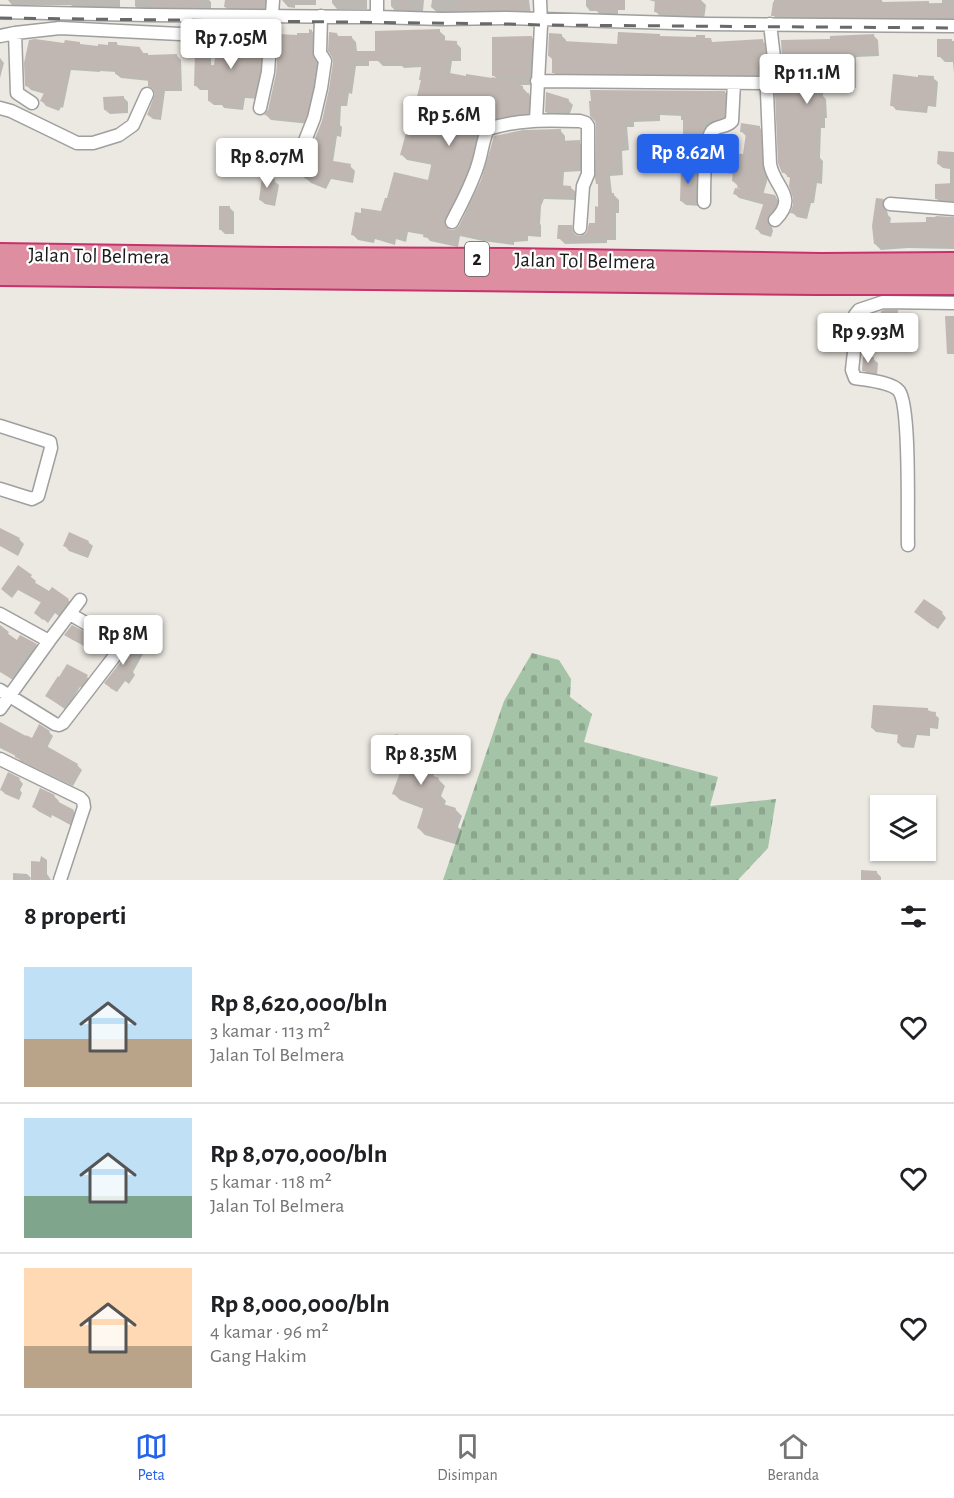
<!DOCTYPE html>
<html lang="id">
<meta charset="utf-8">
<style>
body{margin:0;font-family:"Alegreya Sans",sans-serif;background:#f2f2f2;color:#202124;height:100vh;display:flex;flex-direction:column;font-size:22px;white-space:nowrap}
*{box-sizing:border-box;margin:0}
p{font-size:20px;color:#757577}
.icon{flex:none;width:33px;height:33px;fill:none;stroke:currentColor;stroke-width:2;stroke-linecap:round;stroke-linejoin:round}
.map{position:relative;height:880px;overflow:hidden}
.drawer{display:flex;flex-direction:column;background:#fff;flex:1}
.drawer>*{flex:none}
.fabs{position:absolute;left:870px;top:795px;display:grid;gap:12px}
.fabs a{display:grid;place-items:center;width:66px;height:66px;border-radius:0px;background:#fff;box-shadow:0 2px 4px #0004;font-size:30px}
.price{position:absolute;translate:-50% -51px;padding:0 14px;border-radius:6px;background:#fff;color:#222;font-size:20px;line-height:39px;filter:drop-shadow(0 2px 3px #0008)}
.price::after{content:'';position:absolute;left:50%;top:36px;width:18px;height:14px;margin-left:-9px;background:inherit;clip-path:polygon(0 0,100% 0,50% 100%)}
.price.on{background:#2563eb;color:#fff}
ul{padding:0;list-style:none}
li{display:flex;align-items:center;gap:18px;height:150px;padding:0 24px}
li+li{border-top:2px solid #e0e0e0}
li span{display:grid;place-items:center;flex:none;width:168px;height:120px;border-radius:0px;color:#555}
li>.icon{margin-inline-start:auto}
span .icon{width:72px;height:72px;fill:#fffc;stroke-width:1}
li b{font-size:26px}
h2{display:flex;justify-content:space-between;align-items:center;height:72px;padding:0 24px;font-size:26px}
.tabs{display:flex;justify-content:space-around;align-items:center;height:84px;border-top:2px solid #e0e0e0;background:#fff;font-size:16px;color:#757577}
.tabs a{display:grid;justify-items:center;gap:3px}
.tabs .on{color:#2563eb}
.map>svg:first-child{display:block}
</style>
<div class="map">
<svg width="954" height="880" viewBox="0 0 954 880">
<defs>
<pattern id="cemetery-stones" width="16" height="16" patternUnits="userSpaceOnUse" patternTransform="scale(1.5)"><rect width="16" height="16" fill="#a5c3a7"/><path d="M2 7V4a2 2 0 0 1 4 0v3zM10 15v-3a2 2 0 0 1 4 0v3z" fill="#8da78f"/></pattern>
</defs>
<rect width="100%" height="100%" fill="#ece8e2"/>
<path fill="url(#cemetery-stones)" d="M532 653 559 660 571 679 570 697 592 714 584 742 718 777 710 806 776 799 768 848 738 880H443L504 701Z"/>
<path fill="#0003" d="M8 0H120V8H74L71 5H12Z
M135 0H209L211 2V10H139L135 6Z
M226 0H272L269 12H231L225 7Z
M282 0H316V5H295V8L288 7Z
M332 0H367V9H337L332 3Z
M391 0H424L423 11 414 12V14L396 12 391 6Z
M432 0H529L531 16 438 13 431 7Z
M586 0H618V14H599L597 11H590L586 6Z
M649 0H701L706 5 704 20 661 17 655 11 656 2Z
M774 0H866L882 1 884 4 942 3V0H954V24L780 23 773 15Z
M312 31 317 37V60L321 69 310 124 271 120 266 115Z
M439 31 445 36V42L456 43 461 48V61H452L450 75 498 80 493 75 532 38 541 47 537 85H520L534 100 533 118 500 123 495 118V109H480L476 127 483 136 449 225 448 230 453 232 560 130 565 136V143L579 142 584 147V171L564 172 563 187H570L576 192 575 200 544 199 541 206 540 224 541 225V237L528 236V241L514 242V245L483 241 460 236 458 247 430 241 425 235 408 232 406 242 396 239 395 245 375 239 374 243 358 240 353 235 383 213 388 200 429 182 433 165 407 160 402 155 410 136 422 81 420 80 422 67 404 68 402 66H383L378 61Z
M337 34 340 38 351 37 356 42 357 52 369 57V66H356L352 94 349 93 347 106H341L340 125 342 127 341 137 337 136 333 162 350 166 355 171 353 183 331 179 326 189 311 183 306 178 314 161 309 156 323 120 331 90Z
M873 35 878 40 879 56 856 57V88H846L841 83V58L822 59 823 96 826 99 827 118H825V128H821L820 158 823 161 822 184 817 183 814 203H811L807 219 797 217 792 212 795 205 791 179 783 172V60L832 41Z
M262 36 266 40 259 99 245 98 243 110 224 108 222 105H214L209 101V90H200L196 86 206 53 211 58V67H215L236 48Z
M562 36 566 40V42L619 45 662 38H697L704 37 714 43 762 41 767 45 769 62 762 79 558 77 553 72V60L549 56Z
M939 40 954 41V74L953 62H945L939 56Z
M79 43 82 46H110L117 44 120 47 140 48 144 54 149 56H177L181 60 182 91H165L161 120 153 119 148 115 157 94 150 81 121 78 116 74V72L100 71V72L71 70 63 108 61 107 59 111 46 106 42 101 45 94 31 90 27 86 66 44Z
M0 58 4 63 0 78Z
M919 78H933L938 82 936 107 928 106 927 113 896 110 892 105Z
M725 92 730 98 729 122 721 125H709V135L703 155H690L685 149 683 116 660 115V121L634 122V127H627L629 150 622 151 623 175 610 176 612 194H613L619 200V213H616V240H607V243L565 244 559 238 585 236 597 224 600 208 599 185 597 183 596 121Z
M123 97 128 102V113L110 114 105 110Z
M568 100 573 105 569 116H551L546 112Z
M759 127 764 132 766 170 768 178 763 195 775 197 780 202 771 223 773 231 771 237 761 234 757 229 765 205 739 198 735 194 742 190 733 181 734 174 719 172 715 168 745 156 747 137 742 132Z
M954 153V204L941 203 937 199 950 185V169L943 168 938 164Z
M696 171 700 175V206L686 205 681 201Z
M274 181 279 185 275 206 265 204 260 200Z
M883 200 889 206 887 210 888 215 891 218 890 224 928 223 954 219V249L908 248 881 250 875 244 874 226Z
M229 207 234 212V234H225L220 229Z
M897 312 902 317 901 345H886L881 340Z
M873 359 878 363 877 376 868 375 864 370Z
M0 529 19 539 24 544 18 556 0 546Z
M88 542 93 546 88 558 69 551 65 546Z
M19 567 36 581 34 584 49 593 68 600 73 604 68 612 64 610 60 617 55 613 48 623 36 613 42 603 18 590 12 598 7 594Z
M942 613 946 618 938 629 921 617Z
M0 625 9 632 7 635 17 642 36 645 40 649 38 652 35 650 15 682 0 670Z
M84 634 89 638 84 646 71 639 66 635Z
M138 649 143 654 133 672 135 675 129 684 125 681 117 692 110 688Z
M87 677 91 681 86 690 80 687 66 710 47 696Z
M927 709 939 718 938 729 930 728V736L917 735 914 748 902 747 898 743 899 735 876 732 872 728Z
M0 724 33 740 49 732 53 736 47 748 77 765 82 770 73 786 21 761 16 756 0 748Z
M396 736 433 750 440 756 433 777 438 779 445 786 441 796 446 801 444 806 455 809 462 816 458 827 462 831 458 845 425 835 418 828 424 809 400 800 394 794 402 771 394 768 387 761Z
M19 779 23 784 20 790 22 793 19 800 5 794 1 789Z
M54 796 59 801 58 803 73 811 78 816 74 827 52 815 51 818 38 811 33 806Z
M41 856 47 860V874L51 880H36Z
M13 873 27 874 31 878 30 880H13Z
M877 873 881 877V880H862Z"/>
<path fill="#c0b7b2" d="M150 0H195V7H151Z
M225 0H265L264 8 224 7Z
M400 0H409V10L400 9Z
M457 0H524L525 10H458Z
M593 0H625V10H593Z
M655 0H701L699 15 654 12Z
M790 0H882V2L929 1V5L954 7V18L771 16 773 2 790 4Z
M309 29 312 30V53L316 63 313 86 305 119 264 115 268 110 276 74 279 34 297 35V33H309Z
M440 29V40L457 41 456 56H447L444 72 466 76V74L492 78V77L523 86V93H529L528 113 493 119 494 104H475L471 122 475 123 474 128 479 129 469 166 460 189 445 218V226L448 229 452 230 456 229 459 226 481 180 494 136 523 130 561 129 560 141 580 140V166L559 168 558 185 571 186V195L539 194 537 200 535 218H537L536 232 523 231V237H509V240L477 236 455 232 453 243 423 237 424 232 403 228 401 238 391 235 389 240 370 235 369 238 351 235 355 212 361 213V208L381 211 385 198H387L394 172 428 180 432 161 400 155 406 133 409 134 415 101H416L421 80H419L422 62 397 63V61H351L348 90 344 89 343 102H337L335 120H337V132H332L328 160 351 164 348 179 326 175 321 186 304 178 314 157 308 156 322 121 329 89 333 62 332 57 328 51 329 32 337 33V36H352L353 51H375V31Z
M618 32 660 34V36L696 37V35H705V38H711L712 42 763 39 766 57 759 65 758 75 552 73V57L548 56 549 33 562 34V41L617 44Z
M262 34 260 71 254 95 241 94 239 106 218 104V102L208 101V86H194L195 52H207V65H214L217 46H234V35Z
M874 34 875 51 851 53 852 83 840 84 839 54 817 55 818 93H822V113H821L820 124H817L815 155H819L817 179H812L810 199H806L802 215 790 213 793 205V198L789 186 790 177H787V173H782L778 163 774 71 779 66 782 60 781 40 830 39V36Z
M532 36 531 55H528V76H492V37Z
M35 39 64 43 65 40 80 42V44L98 46V44L108 45V42H117V45L140 47V53H148V55L177 54 178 87H161L157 117 147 115 155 94 153 89 148 86V77L115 74V68L96 67V69L67 67 59 104H56L55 107 40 101 45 91 25 86 24 63 29 40Z
M937 39H952L951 57H937Z
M893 74 918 77V75L934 76 932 103 924 102 923 109 890 106Z
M590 90 725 91 724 117 715 120H704V129L701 134 698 150H683V120H681V111H655V116L629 117V122H622L624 145 617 146 618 170 605 171 607 193H614V208H611V235H602V238L557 239 558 225H572L573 232 576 235 580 236 584 235 587 232 589 223H595V206L598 207V184H596L595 178 596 126 595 121 590 116 589 101H591Z
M546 92 569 99 565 112H545Z
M124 96V109L104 110 103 97Z
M741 123 760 126 762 164 764 173 759 192 775 195 777 199 775 207 767 218 769 225 766 233 755 229 764 202 733 194 735 188 748 190 737 188 738 184 732 181 733 170 713 168 715 151 743 154 746 133 740 132Z
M938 151 954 152V165L937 164Z
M681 168 696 169V202L680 201Z
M262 177 275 179 271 202 259 200Z
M954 183V201L935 199V184Z
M876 198 884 199 882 204 883 208 886 211 885 223 926 222V217H936L935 216 954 217V245L901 243 874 244 872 226Z
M219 206H230L229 230H219Z
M884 310H898L896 341H880L881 311Z
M945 316H954V354H947Z
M863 357H874L873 372 862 371Z
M0 528 20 538 13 552 0 545Z
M69 532 89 541 84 555 63 546Z
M18 565 32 575 29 579 49 591 52 587 69 599 62 609 59 607 55 613 50 610 43 620 34 613 41 602 13 586 7 594 1 589Z
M924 599 943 612 933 626 914 612Z
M72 625 85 632 79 643 64 635Z
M0 628 17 640 20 635 37 644 33 649 30 647 10 678 0 672Z
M127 642 139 648 129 667 131 669 124 680 120 678 112 689 104 683 124 658Z
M67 664 88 675 81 687 75 683 61 706 45 696 58 676 59 677Z
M873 705 928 708V711L936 712 935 726 927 725 926 733 913 732 910 744 897 743 898 732 871 728Z
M0 722 26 736V735L32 738 39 724 50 731 43 744 78 764 68 783 15 757V755L0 746Z
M396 734 434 748 425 773 439 778 434 791 440 793 437 802 456 808 451 821 456 823 451 840 417 828 424 806 392 794 402 767 385 761Z
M8 772 20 778 16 786 19 787 14 797 0 790Z
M40 788 55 795 53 799 74 810 70 824 47 812 46 814 32 807Z
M31 861 44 862 43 880H31Z
M861 870 877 871V880H861Z"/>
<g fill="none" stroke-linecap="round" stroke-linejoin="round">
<g stroke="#9f9f9f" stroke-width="15">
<path id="minor" d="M377 0V17
M0 12 148 15 377 17 442 19 506 18 707 24 954 26
M770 24 774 58 773 61 766 68 770 164C774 188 799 196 775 220
M15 33 17 93 32 103
M0 36 15 33 60 28 200 35
M537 81 767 83
M0 108 11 111 77 143H93L119 135 133 125 147 94
M260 108 268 72 273 0
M536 120 541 25 540 0
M295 166 314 118 321 88 325 61 320 53 321 16
M704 202C704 188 704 140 712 131 717 125 726 128 732 121L734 83
M890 204 954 209
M452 222C462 202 473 183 479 161 482 151 483 139 488 129 519 119 548 120 580 121L586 123 588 126V174L583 186 580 228
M0 426 50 442 51 448 38 496 32 499 0 489
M908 545C907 519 911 407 899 391 892 382 866 380 855 378L852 370 856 334 855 315 859 310 883 302 954 303
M0 614 49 641
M0 690 55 724 59 725 63 723 117 653C119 646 117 642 111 638L70 614
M0 709 49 641 80 600
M0 759 80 798 83 801 84 807 60 880"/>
</g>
<g stroke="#c7316d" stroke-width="26">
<path id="motorway" d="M0 255 277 259 504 260 821 265 954 264
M0 274 817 283H954"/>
</g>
<use href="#minor" stroke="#fff" stroke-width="12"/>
<use href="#motorway" stroke="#de8ea1" stroke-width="22"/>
<path stroke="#696969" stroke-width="3" stroke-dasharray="12 12" stroke-linecap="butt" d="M0 18 509 24 541 25 954 28"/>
</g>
<g text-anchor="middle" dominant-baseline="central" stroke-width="4.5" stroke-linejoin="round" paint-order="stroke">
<rect fill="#fff" stroke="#5f5f5f" stroke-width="1.5" x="465" y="242" width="24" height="34" rx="4.5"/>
<g font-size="20" font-weight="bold" fill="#1b1b1b">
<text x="477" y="259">2</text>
</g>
<g font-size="21" fill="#1b1b1b" stroke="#fff">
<text transform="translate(99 256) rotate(1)">Jalan Tol Belmera</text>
<text transform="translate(585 261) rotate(1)">Jalan Tol Belmera</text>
</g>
</g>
</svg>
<div class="fabs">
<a><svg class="icon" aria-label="layers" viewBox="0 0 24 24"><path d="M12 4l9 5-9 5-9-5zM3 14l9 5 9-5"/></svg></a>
</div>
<b class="price" style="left:231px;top:70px">Rp 7.05M</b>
<b class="price" style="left:807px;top:105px">Rp 11.1M</b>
<b class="price" style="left:449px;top:147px">Rp 5.6M</b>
<b class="price on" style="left:688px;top:185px">Rp 8.62M</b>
<b class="price" style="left:267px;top:189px">Rp 8.07M</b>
<b class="price" style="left:868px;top:364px">Rp 9.93M</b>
<b class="price" style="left:123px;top:666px">Rp 8M</b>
<b class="price" style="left:421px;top:786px">Rp 8.35M</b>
</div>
<section class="drawer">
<h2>8 properti<svg class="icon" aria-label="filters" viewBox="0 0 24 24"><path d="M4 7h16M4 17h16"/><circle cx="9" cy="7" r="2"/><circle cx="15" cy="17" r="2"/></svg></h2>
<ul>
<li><span style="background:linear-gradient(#bfe0f5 60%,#b9a48a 0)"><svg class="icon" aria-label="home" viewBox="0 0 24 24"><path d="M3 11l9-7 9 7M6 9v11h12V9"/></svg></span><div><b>Rp 8,620,000/bln</b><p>3 kamar · 113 m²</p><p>Jalan Tol Belmera</p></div><svg class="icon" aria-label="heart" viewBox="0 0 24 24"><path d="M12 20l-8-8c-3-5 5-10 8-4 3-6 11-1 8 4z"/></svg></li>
<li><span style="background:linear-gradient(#bfe0f5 65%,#7fa58c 0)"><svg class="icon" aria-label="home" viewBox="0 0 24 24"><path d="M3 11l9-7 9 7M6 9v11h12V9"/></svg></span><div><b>Rp 8,070,000/bln</b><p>5 kamar · 118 m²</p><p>Jalan Tol Belmera</p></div><svg class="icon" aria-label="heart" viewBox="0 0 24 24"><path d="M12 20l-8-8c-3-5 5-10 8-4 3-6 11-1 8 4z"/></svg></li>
<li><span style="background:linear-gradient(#ffd9b3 65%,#b9a48a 0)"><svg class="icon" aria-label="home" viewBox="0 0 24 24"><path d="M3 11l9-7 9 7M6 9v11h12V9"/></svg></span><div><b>Rp 8,000,000/bln</b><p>4 kamar · 96 m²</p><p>Gang Hakim</p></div><svg class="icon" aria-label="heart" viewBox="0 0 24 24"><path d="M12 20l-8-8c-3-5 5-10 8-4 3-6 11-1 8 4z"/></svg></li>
</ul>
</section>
<nav class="tabs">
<a class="on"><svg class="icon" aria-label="map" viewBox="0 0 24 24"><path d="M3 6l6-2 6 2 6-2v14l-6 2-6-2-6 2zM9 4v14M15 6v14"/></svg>Peta</a>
<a><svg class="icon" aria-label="saved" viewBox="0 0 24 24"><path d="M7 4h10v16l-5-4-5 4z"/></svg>Disimpan</a>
<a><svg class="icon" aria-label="home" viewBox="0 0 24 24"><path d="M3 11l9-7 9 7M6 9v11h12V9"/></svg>Beranda</a>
</nav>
